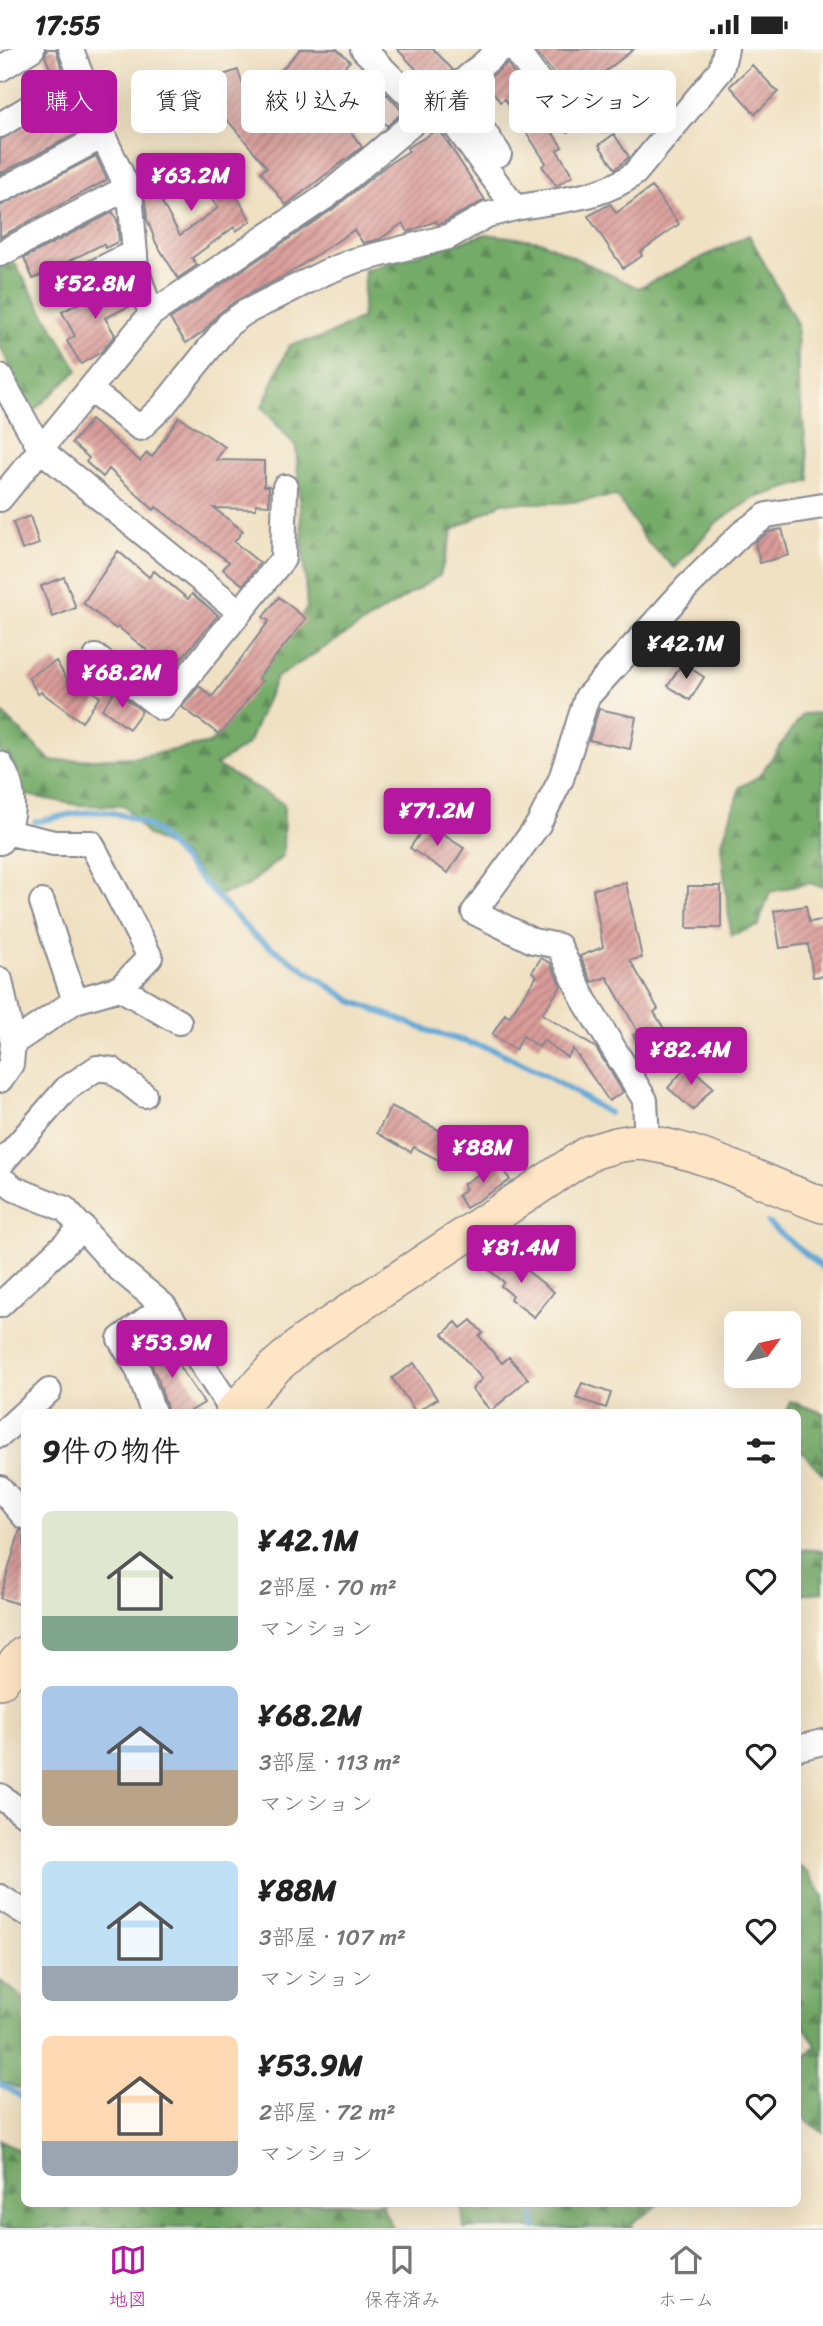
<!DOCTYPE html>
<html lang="ja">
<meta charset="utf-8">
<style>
body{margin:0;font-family:Sriracha,"Klee One",sans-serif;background:#f6f6f6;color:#222;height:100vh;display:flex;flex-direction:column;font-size:26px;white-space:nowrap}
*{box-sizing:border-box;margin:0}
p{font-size:23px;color:#767676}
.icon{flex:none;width:38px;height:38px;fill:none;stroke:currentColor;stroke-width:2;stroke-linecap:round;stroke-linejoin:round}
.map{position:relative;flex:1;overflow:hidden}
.panel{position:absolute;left:21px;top:1360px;width:780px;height:798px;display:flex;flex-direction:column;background:#fff;border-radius:10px;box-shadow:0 7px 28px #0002}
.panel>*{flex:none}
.top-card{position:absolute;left:21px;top:21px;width:782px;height:63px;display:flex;gap:14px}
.needle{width:46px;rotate:57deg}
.fabs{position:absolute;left:724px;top:1262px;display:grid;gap:14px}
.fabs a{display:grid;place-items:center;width:77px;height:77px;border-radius:10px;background:#fff;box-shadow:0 7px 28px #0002;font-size:35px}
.price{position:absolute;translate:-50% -60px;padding:0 16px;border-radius:7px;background:#b5179e;color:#fff;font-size:23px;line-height:46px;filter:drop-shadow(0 2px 4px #0008)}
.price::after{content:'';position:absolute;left:50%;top:42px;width:21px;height:16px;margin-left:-10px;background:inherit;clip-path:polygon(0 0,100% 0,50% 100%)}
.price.on{background:#222;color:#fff}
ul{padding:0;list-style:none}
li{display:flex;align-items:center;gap:21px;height:175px;padding:0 21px}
li span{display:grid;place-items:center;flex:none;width:196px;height:140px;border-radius:10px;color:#555}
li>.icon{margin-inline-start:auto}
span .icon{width:84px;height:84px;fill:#fffc;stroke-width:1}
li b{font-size:30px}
h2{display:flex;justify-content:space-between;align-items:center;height:84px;padding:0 21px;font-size:30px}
.pill{padding:0 24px;border-radius:10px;background:#fff;box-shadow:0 7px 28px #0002;font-size:24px;line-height:63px}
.pill.on{background:#b5179e;color:#fff}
.status{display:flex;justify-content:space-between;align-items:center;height:49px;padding:0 35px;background:#fff;direction:ltr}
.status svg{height:19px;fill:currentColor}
.tab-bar{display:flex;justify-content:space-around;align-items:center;height:98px;border-top:2px solid #e0e0e0;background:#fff;font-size:19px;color:#767676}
.tab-bar a{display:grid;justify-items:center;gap:4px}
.tab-bar .on{color:#b5179e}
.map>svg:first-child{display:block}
</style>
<div class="status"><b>17:55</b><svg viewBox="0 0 49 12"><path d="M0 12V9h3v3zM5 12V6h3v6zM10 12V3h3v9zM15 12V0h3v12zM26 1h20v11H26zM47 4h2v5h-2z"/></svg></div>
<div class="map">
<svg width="823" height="2179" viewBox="0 0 823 2179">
<defs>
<pattern id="forest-firs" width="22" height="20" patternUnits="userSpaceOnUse" patternTransform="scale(1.75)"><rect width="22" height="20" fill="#75ab68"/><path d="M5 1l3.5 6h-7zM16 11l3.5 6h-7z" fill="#5f8c59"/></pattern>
<pattern id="building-hatch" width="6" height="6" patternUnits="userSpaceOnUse" patternTransform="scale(1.75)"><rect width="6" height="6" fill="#da9c99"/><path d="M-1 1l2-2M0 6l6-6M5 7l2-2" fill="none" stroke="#b08080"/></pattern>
</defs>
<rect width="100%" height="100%" fill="#fbf7ec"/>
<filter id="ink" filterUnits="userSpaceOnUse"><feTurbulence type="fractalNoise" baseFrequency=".0143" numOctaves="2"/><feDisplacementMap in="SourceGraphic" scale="14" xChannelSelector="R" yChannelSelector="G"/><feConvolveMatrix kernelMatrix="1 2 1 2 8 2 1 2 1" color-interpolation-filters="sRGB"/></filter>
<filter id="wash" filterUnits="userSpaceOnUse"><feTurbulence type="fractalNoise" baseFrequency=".00686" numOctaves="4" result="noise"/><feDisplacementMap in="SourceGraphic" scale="28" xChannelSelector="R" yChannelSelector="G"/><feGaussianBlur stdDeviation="1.57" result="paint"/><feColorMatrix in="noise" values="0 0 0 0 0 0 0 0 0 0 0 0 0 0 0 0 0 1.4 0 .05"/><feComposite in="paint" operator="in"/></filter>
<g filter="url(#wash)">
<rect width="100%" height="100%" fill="#f0e1c3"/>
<path fill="url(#forest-firs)" stroke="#486d63" stroke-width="2" d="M486 185 540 192 638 239 749 186 797 275 798 329 810 432 755 449 717 473 675 519 646 492 617 447 562 454H502L453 481 440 526 276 629 248 695 216 716 284 755 283 807 246 838 218 846 182 805 146 785 125 757 78 756 16 744 0 745V662L51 712 136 708 211 694 307 559 296 398 262 358 289 296 324 288 362 269 365 221Z
M11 208 78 321 32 363 0 297V214Z
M823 664V838L809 834 770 843 758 877 731 886 721 797 740 738 759 727 803 665Z
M790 1352 823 1364V1425L798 1399V1363H787Z
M798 1500 823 1502V1543L798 1545Z
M798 1816 808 1824 823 1847V2084L798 2064V2017L816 1996 798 1968Z
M0 1931 24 1950V2041L0 2032Z
M0 2091 24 2104V2154H383L381 2156 393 2179H0Z
M455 2154H661L631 2175 632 2179H464L462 2160Z"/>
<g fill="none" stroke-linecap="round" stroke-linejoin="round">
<path stroke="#62a7d7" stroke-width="6" d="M35 773C83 763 110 753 155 781L254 887 352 952 432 983 495 1001 545 1026 609 1064
M768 1174 823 1219
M0 2035 24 2049
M531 2154 535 2179"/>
</g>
<g id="blocks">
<path fill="url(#building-hatch)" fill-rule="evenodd" d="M47 0H56L62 20 52 24 45 8Z
M300 0H337L350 12 343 19 378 54 387 45 403 63 387 77 373 61 351 83 362 98 286 156 261 123 267 118 208 48 209 66 183 75 172 43 238 21 250 57Z
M397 0H433L453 21 433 38Z
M534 0H634L598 28 624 67 601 83 567 37 565 39Z
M507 14 562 98 557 101 573 127 556 137 542 117 546 114 505 50 500 53 486 32Z
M752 16 778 43 755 65 730 37Z
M70 51 85 80 0 125V91Z
M439 80 485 151 442 174 438 175 436 172 408 183 403 174 380 190 363 194 354 181 288 225 235 252 218 265 204 282 186 294 170 270 333 160 387 116 409 102 407 99Z
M614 85 629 108 615 120 599 96Z
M96 107 107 131 0 188V157Z
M212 108 215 139 227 130 251 172 236 182 234 178 192 209 197 216 178 229 156 194 147 170 144 139 191 115 190 110ZM201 135 218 159 180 186 162 154Z
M652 138 679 175 640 203 642 207 623 219 588 167 610 155 616 164Z
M113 163 117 171 119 192 106 199 103 195 33 230 24 209Z
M120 232 132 256 105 269 115 286 101 303 81 315 67 292 75 287 62 263Z
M179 368 225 398 216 411 264 412V437H269V456L256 455V460L214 459 243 482 234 493 260 514 243 536 223 520 229 513 156 458 154 461 109 420 103 428 86 413 89 409 72 394 91 371 140 412 147 404 152 408Z
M30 467 39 495 22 501 13 473Z
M782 480 789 506 760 514 755 493 769 483Z
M118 502 149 528 154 522 188 550 192 545 218 566 172 621 118 578 116 580 83 554Z
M64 528 76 559 53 568 41 537Z
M279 548 306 570 258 629 262 632 220 686 182 658 199 637 212 648 269 572 263 568Z
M56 612 72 639 77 631 100 648 82 673 41 643 38 645 28 628Z
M682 614 704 628 690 651 668 637Z
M115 642 142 662 129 680 102 660Z
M599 660 636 668 630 700 589 691Z
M426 775 464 799 448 824 410 799Z
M626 834 642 909 630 911 658 960 654 963 675 998 650 1013 633 986 638 983 607 928 592 933 580 907 603 898 593 840Z
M688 837H721V879H687Z
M806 857 809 873 823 871V927L813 928 808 895 780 899 774 862Z
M541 909 550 914 561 937 542 965 596 999 623 1043 609 1052 573 1000 567 1008 543 991 539 998 523 987 515 1001 492 986 505 965 509 968 537 927 532 923Z
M688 1016 713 1038 693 1061 668 1039Z
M391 1057 459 1091 446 1115 414 1098 411 1103 377 1084Z
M498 1113 510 1131 466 1159 458 1146 466 1140 463 1135Z
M503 1203 554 1243 534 1268 510 1250 512 1246 501 1237 504 1233 489 1221Z
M471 1271 483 1284 479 1287 502 1314 509 1308 528 1330 491 1362 472 1340 482 1330 443 1285 456 1273 461 1279Z
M160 1289 204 1354 189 1363H168L158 1330 143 1300Z
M414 1314 437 1350 416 1363 392 1329Z
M582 1334 611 1344 606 1359 576 1349Z
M20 1481 24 1482V1557L0 1549Z"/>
</g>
</g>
<g filter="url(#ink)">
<use href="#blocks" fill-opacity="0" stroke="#868890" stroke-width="2"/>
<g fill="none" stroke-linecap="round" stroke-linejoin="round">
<g stroke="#868890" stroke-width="28">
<path id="street" d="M71 0 103 87 130 144 136 219 151 265
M363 0 427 64
M515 0 567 70
M0 20 32 0
M455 40 499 105
M439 54 515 159C555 151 603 150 635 124L721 21 726 0
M0 76 81 27
M0 142 103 87
M0 205 127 139
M63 239 135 203
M0 328 41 401 240 563 162 659 96 608
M90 341 140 379 163 357 229 275 244 264 326 223 354 212 448 188 487 166 515 159
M0 450 151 265 325 148 501 0
M240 563 283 510 285 438
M0 715C16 739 16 769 0 793
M6 783 54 794H91L150 908 120 939 75 952 13 994
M42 853 75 952
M0 931 13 994 11 1015 0 1031
M120 939 179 973
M647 1093 645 1051 584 951 559 897 533 892 474 863 538 776 561 730 587 648 687 538 742 484 767 466 823 457
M0 1116 66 1040 97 1019 112 1021 144 1046
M0 1129 15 1140 65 1160 117 1218 164 1257 233 1363
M0 1256 83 1178
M26 1363 49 1342
M153 1363 138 1320 120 1290 164 1257
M0 1386 24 1364
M0 1439 24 1467
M798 1699 823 1693
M0 1747 24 1765
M0 1848 24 1863"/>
</g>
<g stroke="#868890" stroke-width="38">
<path id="secondary" d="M233 1363 275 1318 305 1292 589 1104C608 1098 629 1091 648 1094 708 1103 766 1136 823 1156
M0 1632 24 1605"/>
</g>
<use href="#street" stroke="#fff" stroke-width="24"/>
<use href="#secondary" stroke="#fee5c5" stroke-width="35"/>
</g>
</g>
</svg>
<div class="fabs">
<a><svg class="needle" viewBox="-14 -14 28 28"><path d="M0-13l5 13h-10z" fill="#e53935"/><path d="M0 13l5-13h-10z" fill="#767676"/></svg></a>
</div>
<b class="price" style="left:191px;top:164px">¥63.2M</b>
<b class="price" style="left:95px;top:272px">¥52.8M</b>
<b class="price on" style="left:686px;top:632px">¥42.1M</b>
<b class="price" style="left:122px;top:661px">¥68.2M</b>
<b class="price" style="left:437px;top:799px">¥71.2M</b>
<b class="price" style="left:691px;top:1038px">¥82.4M</b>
<b class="price" style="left:483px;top:1136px">¥88M</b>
<b class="price" style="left:521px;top:1236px">¥81.4M</b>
<b class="price" style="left:172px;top:1331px">¥53.9M</b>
<div class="top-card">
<a class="pill on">購入</a>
<a class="pill">賃貸</a>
<a class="pill">絞り込み</a>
<a class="pill">新着</a>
<a class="pill">マンション</a>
</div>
<section class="panel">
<h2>9件の物件<svg class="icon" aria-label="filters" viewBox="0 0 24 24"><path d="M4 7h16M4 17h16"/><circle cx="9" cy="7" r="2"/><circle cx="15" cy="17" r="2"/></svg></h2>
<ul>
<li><span style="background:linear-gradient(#dfe7d0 75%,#7fa58c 0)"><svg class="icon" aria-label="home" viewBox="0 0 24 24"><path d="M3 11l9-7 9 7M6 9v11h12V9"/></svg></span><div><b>¥42.1M</b><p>2部屋 · 70 m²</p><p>マンション</p></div><svg class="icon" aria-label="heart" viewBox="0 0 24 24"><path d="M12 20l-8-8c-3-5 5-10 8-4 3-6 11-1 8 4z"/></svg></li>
<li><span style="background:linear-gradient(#a9c7e8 60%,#b9a48a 0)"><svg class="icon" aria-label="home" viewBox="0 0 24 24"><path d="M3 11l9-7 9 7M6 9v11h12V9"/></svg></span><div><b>¥68.2M</b><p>3部屋 · 113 m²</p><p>マンション</p></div><svg class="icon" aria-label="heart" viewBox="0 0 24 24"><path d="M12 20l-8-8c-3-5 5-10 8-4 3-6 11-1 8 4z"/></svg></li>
<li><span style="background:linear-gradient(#bfe0f5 75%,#9aa5b1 0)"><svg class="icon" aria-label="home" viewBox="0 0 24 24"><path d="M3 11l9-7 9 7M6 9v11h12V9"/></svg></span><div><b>¥88M</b><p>3部屋 · 107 m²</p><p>マンション</p></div><svg class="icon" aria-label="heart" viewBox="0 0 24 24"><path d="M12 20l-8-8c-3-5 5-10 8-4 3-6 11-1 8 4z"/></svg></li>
<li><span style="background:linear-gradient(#ffd9b3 75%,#9aa5b1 0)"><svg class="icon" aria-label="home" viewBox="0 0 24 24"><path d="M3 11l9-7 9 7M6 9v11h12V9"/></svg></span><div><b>¥53.9M</b><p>2部屋 · 72 m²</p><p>マンション</p></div><svg class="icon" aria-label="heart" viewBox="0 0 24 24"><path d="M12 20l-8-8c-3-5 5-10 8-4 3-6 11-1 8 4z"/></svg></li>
</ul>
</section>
</div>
<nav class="tab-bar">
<a class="on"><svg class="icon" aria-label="map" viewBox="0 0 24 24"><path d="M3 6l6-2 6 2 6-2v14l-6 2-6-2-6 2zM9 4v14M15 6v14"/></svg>地図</a>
<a><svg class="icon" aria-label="saved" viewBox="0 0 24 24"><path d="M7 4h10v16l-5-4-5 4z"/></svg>保存済み</a>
<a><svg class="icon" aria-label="home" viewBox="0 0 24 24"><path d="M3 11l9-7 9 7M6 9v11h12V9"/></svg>ホーム</a>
</nav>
